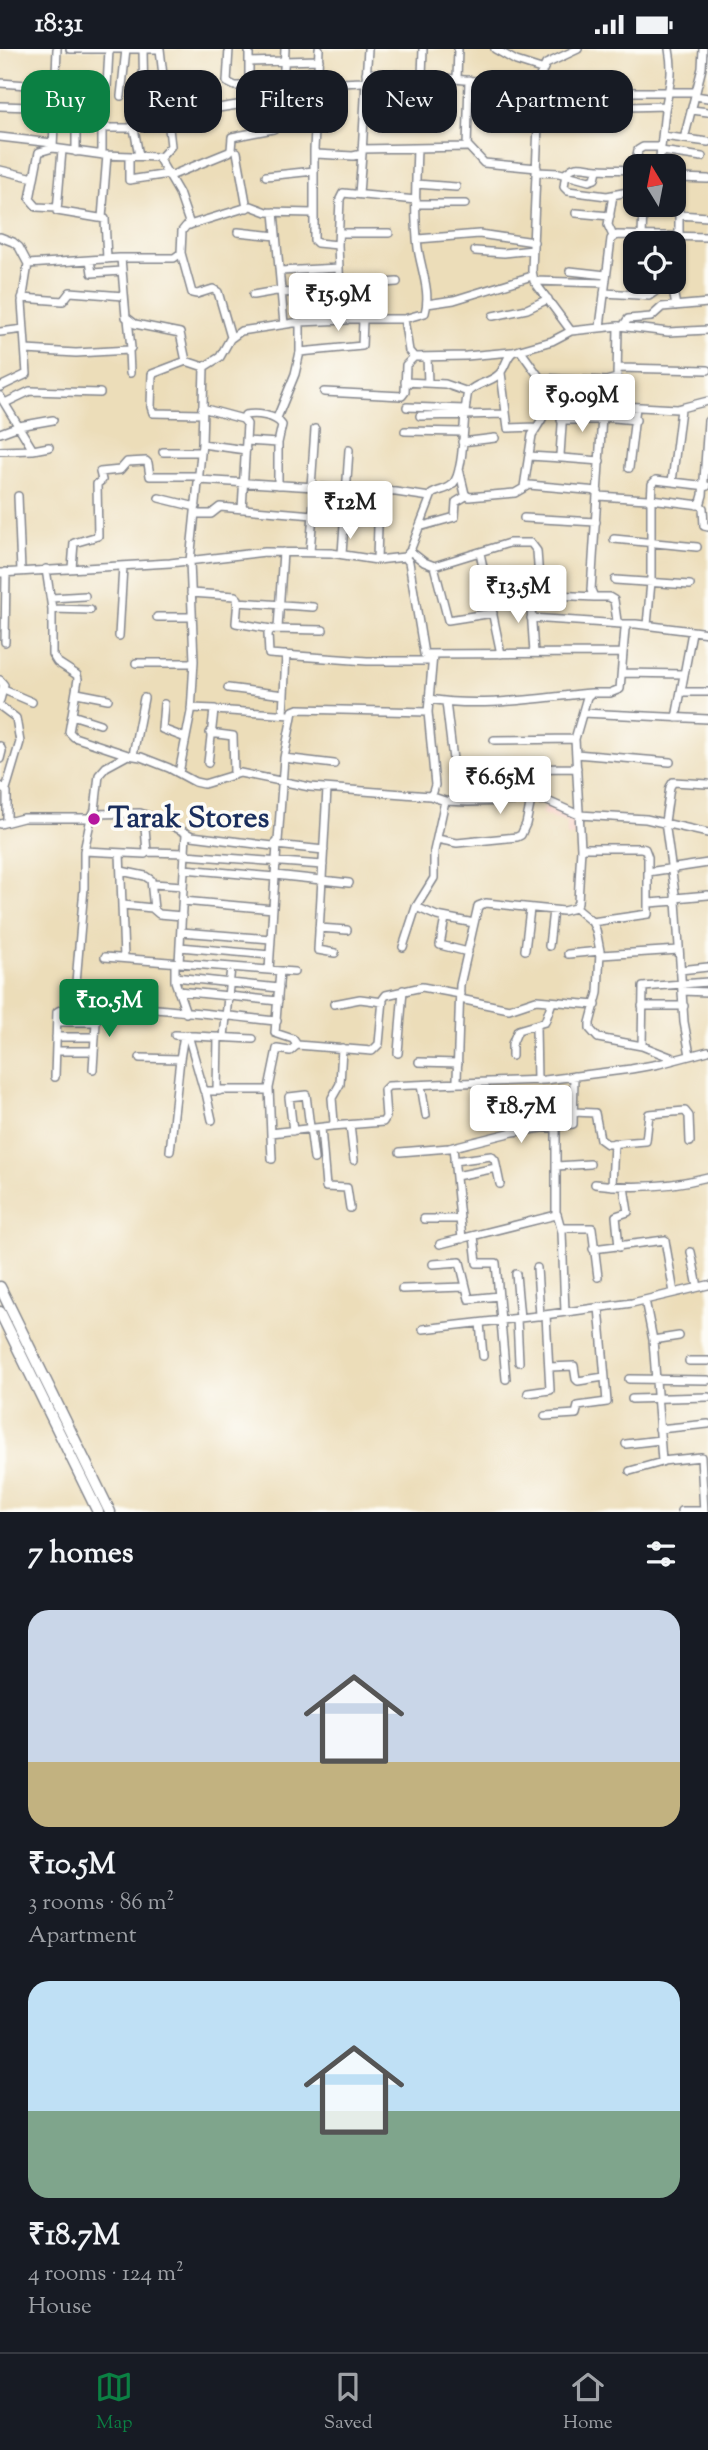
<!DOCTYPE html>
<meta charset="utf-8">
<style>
body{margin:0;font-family:"Sorts Mill Goudy",serif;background:#242831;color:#f1f3f6;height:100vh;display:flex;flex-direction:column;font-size:26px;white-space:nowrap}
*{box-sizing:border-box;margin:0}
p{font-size:23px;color:#9ea1a6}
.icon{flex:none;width:38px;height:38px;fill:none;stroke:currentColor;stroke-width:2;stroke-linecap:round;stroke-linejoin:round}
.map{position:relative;height:1463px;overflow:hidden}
.details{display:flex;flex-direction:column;background:#171b24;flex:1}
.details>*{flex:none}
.hud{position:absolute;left:21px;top:21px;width:667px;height:63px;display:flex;gap:14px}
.needle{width:46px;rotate:350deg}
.tools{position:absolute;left:623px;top:105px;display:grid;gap:14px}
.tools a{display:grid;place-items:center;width:63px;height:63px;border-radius:14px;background:#171b24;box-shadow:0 2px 5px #0004;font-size:35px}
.price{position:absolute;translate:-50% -60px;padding:0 16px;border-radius:7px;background:#fff;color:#222;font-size:23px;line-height:46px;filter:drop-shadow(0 2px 4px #0008)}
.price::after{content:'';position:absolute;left:50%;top:42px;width:21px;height:16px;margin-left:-10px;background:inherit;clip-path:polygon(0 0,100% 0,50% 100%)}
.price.current{background:#0b8043;color:#fff}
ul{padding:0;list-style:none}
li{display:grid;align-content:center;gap:14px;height:371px;padding:0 28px}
li span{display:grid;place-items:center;height:217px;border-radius:21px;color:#555}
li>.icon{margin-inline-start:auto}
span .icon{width:126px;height:126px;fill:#fffc;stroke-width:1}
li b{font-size:30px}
h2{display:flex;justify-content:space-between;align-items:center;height:84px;padding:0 28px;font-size:30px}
.tag{padding:0 24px;border-radius:21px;background:#171b24;box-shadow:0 2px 5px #0004;font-size:24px;line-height:63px}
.tag.current{background:#0b8043;color:#fff}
.status{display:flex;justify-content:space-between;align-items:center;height:49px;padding:0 35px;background:#171b24;direction:ltr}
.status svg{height:19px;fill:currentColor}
.dock{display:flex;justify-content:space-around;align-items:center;height:98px;border-top:2px solid #363941;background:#171b24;font-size:19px;color:#9ea1a6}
.dock a{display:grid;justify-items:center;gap:4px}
.dock .current{color:#0b8043}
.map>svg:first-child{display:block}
</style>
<div class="status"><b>18:31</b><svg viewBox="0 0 49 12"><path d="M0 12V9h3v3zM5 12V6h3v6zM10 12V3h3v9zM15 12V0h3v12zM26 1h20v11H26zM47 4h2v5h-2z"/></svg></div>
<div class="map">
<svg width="708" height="1463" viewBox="0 0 708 1463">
<rect width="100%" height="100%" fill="#fdfcf7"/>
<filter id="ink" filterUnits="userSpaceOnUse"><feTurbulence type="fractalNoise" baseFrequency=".0143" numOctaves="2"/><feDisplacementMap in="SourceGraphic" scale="14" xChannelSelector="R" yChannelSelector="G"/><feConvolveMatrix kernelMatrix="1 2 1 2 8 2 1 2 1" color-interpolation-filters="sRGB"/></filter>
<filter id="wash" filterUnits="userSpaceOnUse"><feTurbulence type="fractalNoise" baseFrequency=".00686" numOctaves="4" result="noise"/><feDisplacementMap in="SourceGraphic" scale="28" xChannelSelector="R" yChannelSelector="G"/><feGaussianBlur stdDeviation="1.57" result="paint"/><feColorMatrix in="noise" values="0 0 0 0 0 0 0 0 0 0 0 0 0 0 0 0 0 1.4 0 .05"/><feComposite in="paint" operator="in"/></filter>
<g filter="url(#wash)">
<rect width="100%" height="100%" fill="#ecddb9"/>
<path fill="#f7d1c7" d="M545 756 575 767 577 787 567 788V773L542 765Z"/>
</g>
<g filter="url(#ink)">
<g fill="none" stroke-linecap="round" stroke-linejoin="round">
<g stroke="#84868c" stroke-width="10">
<path id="minor" d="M57 0 53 99 104 106 158 108 179 144 190 176
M70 0H160
M229 0 227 33 235 37H248
M249 0V32L251 36 257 38 362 33 366 31 368 0
M319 0 314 101 316 105 353 107 362 105 366 31
M495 0 516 12 541 20
M143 1 144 55
M249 13 319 11
M366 24 422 27 540 38
M422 27 423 0
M457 30 458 0
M0 34 55 38
M166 35 206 31
M107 38 109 1
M121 47 126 0
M695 47 708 49
M55 53 86 54
M76 54V103
M0 57 31 58
M627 58 666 57
M692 61 708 63
M587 63C597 64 619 70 626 59 629 55 628 48 630 43H696
M166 67 244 55 248 49 249 33
M132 68 139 107
M76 79H134
M102 79V106
M663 87 708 93
M0 88 52 94
M684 90 702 19 703 0
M468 97 484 114 537 119
M53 99 39 103 30 150 37 158 56 159
M362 100 467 98 469 31
M62 101 57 162 105 170 107 210
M314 101V191L317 194 338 196 341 266 343 270H404L409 302 414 308 466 307 512 303
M661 102 702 108
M237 103 247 159
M129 107V131L169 125
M160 109 171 97 160 0
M659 117C661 99 663 80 665 61 669 36 674 27 669 0
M0 121 34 129
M632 121 631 138 628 143 607 147 568 142 564 138 566 124C569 122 571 119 576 118 584 117 592 120 600 120 612 121 623 120 635 121
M635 121 638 101 643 98H661
M537 123 559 124 589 132 595 130 597 121
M674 124 679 129V189
M170 127 229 103 231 101 232 88 273 80 281 76 285 0
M266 127 314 122
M679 129 708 130
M416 135 456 138
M359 145 362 105
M613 146 608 176 613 187
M416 155H465
M274 163 284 275
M576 164 610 167
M679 166 708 168
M102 169 107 106
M238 183 276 187
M339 184H389
M0 188 13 193 19 198 28 215 22 253 27 325 0 338
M642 188 643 156
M418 190 479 185 534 193
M338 196 340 150 343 144 416 151
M475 202 504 204 533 201
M181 204 192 244 197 245 213 240 218 243 231 288
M121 209 126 268 135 275 180 284 186 312
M90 211 92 224 122 222
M28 215 119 209H174L181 204 182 182 186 177 251 157 267 163 313 164
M280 222 339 219
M570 222 606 226
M534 232 605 234
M672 236 676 257
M340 237 397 233
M282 244 340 241
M604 244 638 246 642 243V233
M253 246 282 241
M638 246 649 247 660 239 677 234 676 188
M22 249 63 252 70 243 124 247
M427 255 454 251 532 227
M493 267 527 260 548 250
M404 270 425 264C431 243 421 220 418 199 414 166 416 132 417 99
M300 273V303
M619 277 668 283 708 281
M623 277 628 270 651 268 662 258 708 254
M600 278 611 190 617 186 708 188
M571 282 534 232 532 222 540 27 546 15 578 0
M0 283 24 280
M26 301 76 304 129 301 131 299 128 270
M129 301 130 324
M520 301 540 329 606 332
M427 308 428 334
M618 319 708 321
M501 324 508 379 537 378
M565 331 560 406 562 409 600 412
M405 333 445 335 468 343
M324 343 402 347 405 343 406 316 414 308
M0 347 33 401 49 398
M5 354 30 342 100 344
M603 356 677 360 708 352
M407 358 465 360
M202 359 243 370 247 375 242 460
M202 365 153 364 151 358 152 325 186 312 204 318
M420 367 505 365
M603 368 636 371
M277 369 295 325 300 303 362 297 363 271
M243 370 245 366C256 364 276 366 282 376L278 394V436
M561 371H603
M405 382 463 383
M0 384 19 377 53 371
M246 392 278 394
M462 393 495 389
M202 395 246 401
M0 402 33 401
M163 403H201
M529 407 562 409
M629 419 636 358
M459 420 465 445 469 448 515 444 529 436 598 442
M199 431 396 443 430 448
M672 433 681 360
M311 438 315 380
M524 438 532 386 542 370 546 357 540 329
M18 447 21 522
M598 447 647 450 651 453V533L647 576
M159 449 196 458
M651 450 700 456 703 459 704 477 708 478
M651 453 652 435 656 431 707 437
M697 456 701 453 703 446 708 372
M313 462 345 465
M195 465H211L220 458 313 466
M524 469 596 473
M419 478 455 468 456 453 466 447
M614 490 697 498
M410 502 424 513 434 517 509 494H531L537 502 540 545
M310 503 315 439
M480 504 501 605
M342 505 349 401
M405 508 410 502 432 445C438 441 447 441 452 436 466 422 462 364 468 343 476 334 489 334 498 326 506 320 505 309 513 303L552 292 571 282 618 277 617 329 606 332 604 336 591 541 594 548H609L614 551 617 572 621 575H628
M377 511 379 442
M434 517 448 571 493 564
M72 519 74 494 98 487 97 435 102 431 100 423 120 421 127 413 146 412 148 414 150 427H199
M46 520 52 560V605L57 613 77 626 78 630 69 683 74 688 128 706
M0 524 170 514 265 503 331 504 377 511 405 508 409 513 424 605 623 604
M615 531 690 536
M191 544 235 547 238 550 236 574 271 580
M530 545 534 604
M51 549 85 547
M490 549 536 545 594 548
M237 553 313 558
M52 560 90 561
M157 568H192
M531 569 621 575
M278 579 283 503
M323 581 271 580 268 585 269 605 367 612H432
M708 584 636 575H628L625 580 620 640 610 644H591L587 648 575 690 581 799 578 853 575 859 563 862 486 854 478 857 460 936 457 1031 461 1034 545 1031 631 1020 659 1015 708 1002
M119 587 123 517
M5 593 6 523
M136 614H190L194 612 190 512 202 395 204 318 220 308 230 290 241 282 300 273 346 271
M622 624 684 625
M0 631 4 636 0 651
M228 639 284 646
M4 641 32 653
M681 643H708
M77 644 108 650
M429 650C481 659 538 649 591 644
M446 653 454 719
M164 655 162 680 186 689
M0 657 16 669 20 693 6 740
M191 659 215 660
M583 664 708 670
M283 665 286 606
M72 666 100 675
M676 669 692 583
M210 684 233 687 234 724
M494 691 575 690
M0 697 2 702 0 710
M576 705 670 713
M133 706 144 649
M284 709 334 715
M208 714 214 661 291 666
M490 720 577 719
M179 724 191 663 194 612
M0 737 7 743V773
M327 740 318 901 335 904
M430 747 445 752 468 753 545 751 579 766 646 770 708 784
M94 765 140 764 161 771 192 787 273 797 278 792 284 709 293 662 298 660 428 663
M0 775 23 769H91L95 761 99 726 106 718 128 706 141 708 169 719 195 733 204 735 240 724 310 738 430 747 433 743 435 736 428 663 433 606
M437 790 457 794 517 788 521 786 526 775 531 751
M276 796 324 801
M581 799H641L645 800 648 808V865L592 873
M84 802 145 805 147 803 144 766
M147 803 186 804
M120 804 124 909
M185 806 323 816
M184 820 275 828
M121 822 145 827 151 831 154 860
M648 823 708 814
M275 826 349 834
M153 835 183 837
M675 849 708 846
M183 852 273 860
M649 854 676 852
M123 856 152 859 159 865 182 867
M416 858 437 867 474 874
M575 859 592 873 596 881 600 902 598 944 590 974V980L598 989 642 997 675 1010
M445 869 440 896 468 903
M319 879 347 881
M181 883 271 890
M549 897 553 861
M180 898 270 906
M403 898 416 858 434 829V802L445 752
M525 901 530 860
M568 905 600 902
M601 906 679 901
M105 908 294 923
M175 914V932L186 964
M179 914 186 785
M269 921 277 796
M680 921 708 918
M280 922 275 984 293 990 297 996
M175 928 279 939
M178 942 278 952
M682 942 708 943
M460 950 509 960 536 951 596 956
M334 955 360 950 383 953
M74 957 84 839V802L91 769
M642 957H684
M57 973H96
M536 977 537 1032
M175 986 253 990
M188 986 204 1042H219
M56 988H95
M218 988 217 1041H269
M224 988 231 918
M642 997 643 938 708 933
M56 1002H94
M398 1004 403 941
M690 1006 684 973 676 852 665 773 670 738 673 733 708 735
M512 1007V995L518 981 545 973 552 953
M140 1009 180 1010 184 986
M419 1013 458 1014
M93 1020 97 958
M55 1028 57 963C73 947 244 969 277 972
M421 1036 426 1066
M206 1044 212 1071
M574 1063 595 1064 600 1090 607 1095 646 1092 649 1065 685 1062 689 1067 690 1093
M350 1076 354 1111
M332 1077 383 1073 386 1068 384 1041 388 1037 460 1034
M321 1079 326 1138 347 1139 350 1159
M293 1082 289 1048 306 1046 314 1110
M271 1084 332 1077 334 1073 332 1049 340 1035 342 999
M453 1098 462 1190
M170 1102 180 1010
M400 1103 449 1099 513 1083 573 1075 574 1027
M272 1110 269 1039 277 1000 290 1002 297 996 372 1002 379 995 383 950 386 946 422 938 460 945
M454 1112 491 1107 495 1111 500 1135
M556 1117 590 1115
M456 1127 496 1119
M595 1135C634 1140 670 1138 708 1128
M612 1137 614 1094
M557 1165 562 1183 565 1263
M424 1170H460
M561 1179H592L598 1228
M474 1187 477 1214H496L506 1330
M440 1195 556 1166V1078
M619 1198 616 1167 628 1163 624 1138
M593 1200 665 1191 674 1244
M691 1203 698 1238
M433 1215 460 1213 469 1250 499 1247
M537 1219 540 1267
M516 1225 520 1269
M402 1240 465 1238
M645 1251 653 1291 662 1412 701 1408 704 1463
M517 1270 519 1313
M480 1274 483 1307
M423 1280 537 1267 632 1254 708 1236
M653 1291 679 1287
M689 1312H708
M549 1318 574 1317 576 1330 578 1332 604 1328
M629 1330 708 1331
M528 1344 550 1341 546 1266
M632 1350 708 1348
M545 1367 576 1365 578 1357 607 1353 599 1258
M659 1380 708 1375
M626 1395 660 1391
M630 1422 662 1413
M681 1462H704"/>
</g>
<g stroke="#84868c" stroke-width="13">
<path id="major" d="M0 1238 110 1463
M0 1263 98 1463"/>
</g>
<use href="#minor" stroke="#fff" stroke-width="7"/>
<use href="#major" stroke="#fff" stroke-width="10"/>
</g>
</g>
<circle fill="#b5179e" stroke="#fdfcf7" stroke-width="2.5" cx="94" cy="770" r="7"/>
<g text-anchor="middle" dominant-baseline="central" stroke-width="7" stroke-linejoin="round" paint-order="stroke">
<g font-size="30" font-weight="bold" fill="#1b2f5e" stroke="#fdfcf7" text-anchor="start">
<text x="108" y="770">Tarak Stores</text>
</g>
</g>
</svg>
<div class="tools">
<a><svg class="needle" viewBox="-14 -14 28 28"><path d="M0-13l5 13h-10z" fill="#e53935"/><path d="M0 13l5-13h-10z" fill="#9ea1a6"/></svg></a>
<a><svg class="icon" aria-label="locate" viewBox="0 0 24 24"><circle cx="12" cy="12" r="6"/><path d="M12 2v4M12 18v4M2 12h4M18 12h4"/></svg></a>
</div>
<b class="price" style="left:338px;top:284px">₹15.9M</b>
<b class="price" style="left:582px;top:385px">₹9.09M</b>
<b class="price" style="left:350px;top:492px">₹12M</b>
<b class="price" style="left:518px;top:576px">₹13.5M</b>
<b class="price" style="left:500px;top:767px">₹6.65M</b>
<b class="price current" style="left:109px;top:990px">₹10.5M</b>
<b class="price" style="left:521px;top:1096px">₹18.7M</b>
<div class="hud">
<a class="tag current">Buy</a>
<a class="tag">Rent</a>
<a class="tag">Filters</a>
<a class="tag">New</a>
<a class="tag">Apartment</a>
</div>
</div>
<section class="details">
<h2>7 homes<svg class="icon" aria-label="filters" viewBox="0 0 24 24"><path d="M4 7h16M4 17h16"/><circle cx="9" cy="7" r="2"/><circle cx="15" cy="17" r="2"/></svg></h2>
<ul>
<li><span style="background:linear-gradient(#c9d6e8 70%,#c2b280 0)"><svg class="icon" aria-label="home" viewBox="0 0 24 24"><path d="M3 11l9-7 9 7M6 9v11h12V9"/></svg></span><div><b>₹10.5M</b><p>3 rooms · 86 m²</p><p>Apartment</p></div></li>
<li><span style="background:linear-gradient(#bfe0f5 60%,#7fa58c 0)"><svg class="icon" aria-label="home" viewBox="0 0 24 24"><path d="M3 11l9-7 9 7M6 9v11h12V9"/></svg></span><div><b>₹18.7M</b><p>4 rooms · 124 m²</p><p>House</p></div></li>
</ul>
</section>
<nav class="dock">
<a class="current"><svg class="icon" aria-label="map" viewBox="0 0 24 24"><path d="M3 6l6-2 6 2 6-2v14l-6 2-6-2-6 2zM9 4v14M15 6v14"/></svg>Map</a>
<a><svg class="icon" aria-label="saved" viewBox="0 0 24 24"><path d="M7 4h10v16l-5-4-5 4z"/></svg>Saved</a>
<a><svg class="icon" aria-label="home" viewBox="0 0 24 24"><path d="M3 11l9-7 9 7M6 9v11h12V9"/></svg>Home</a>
</nav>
